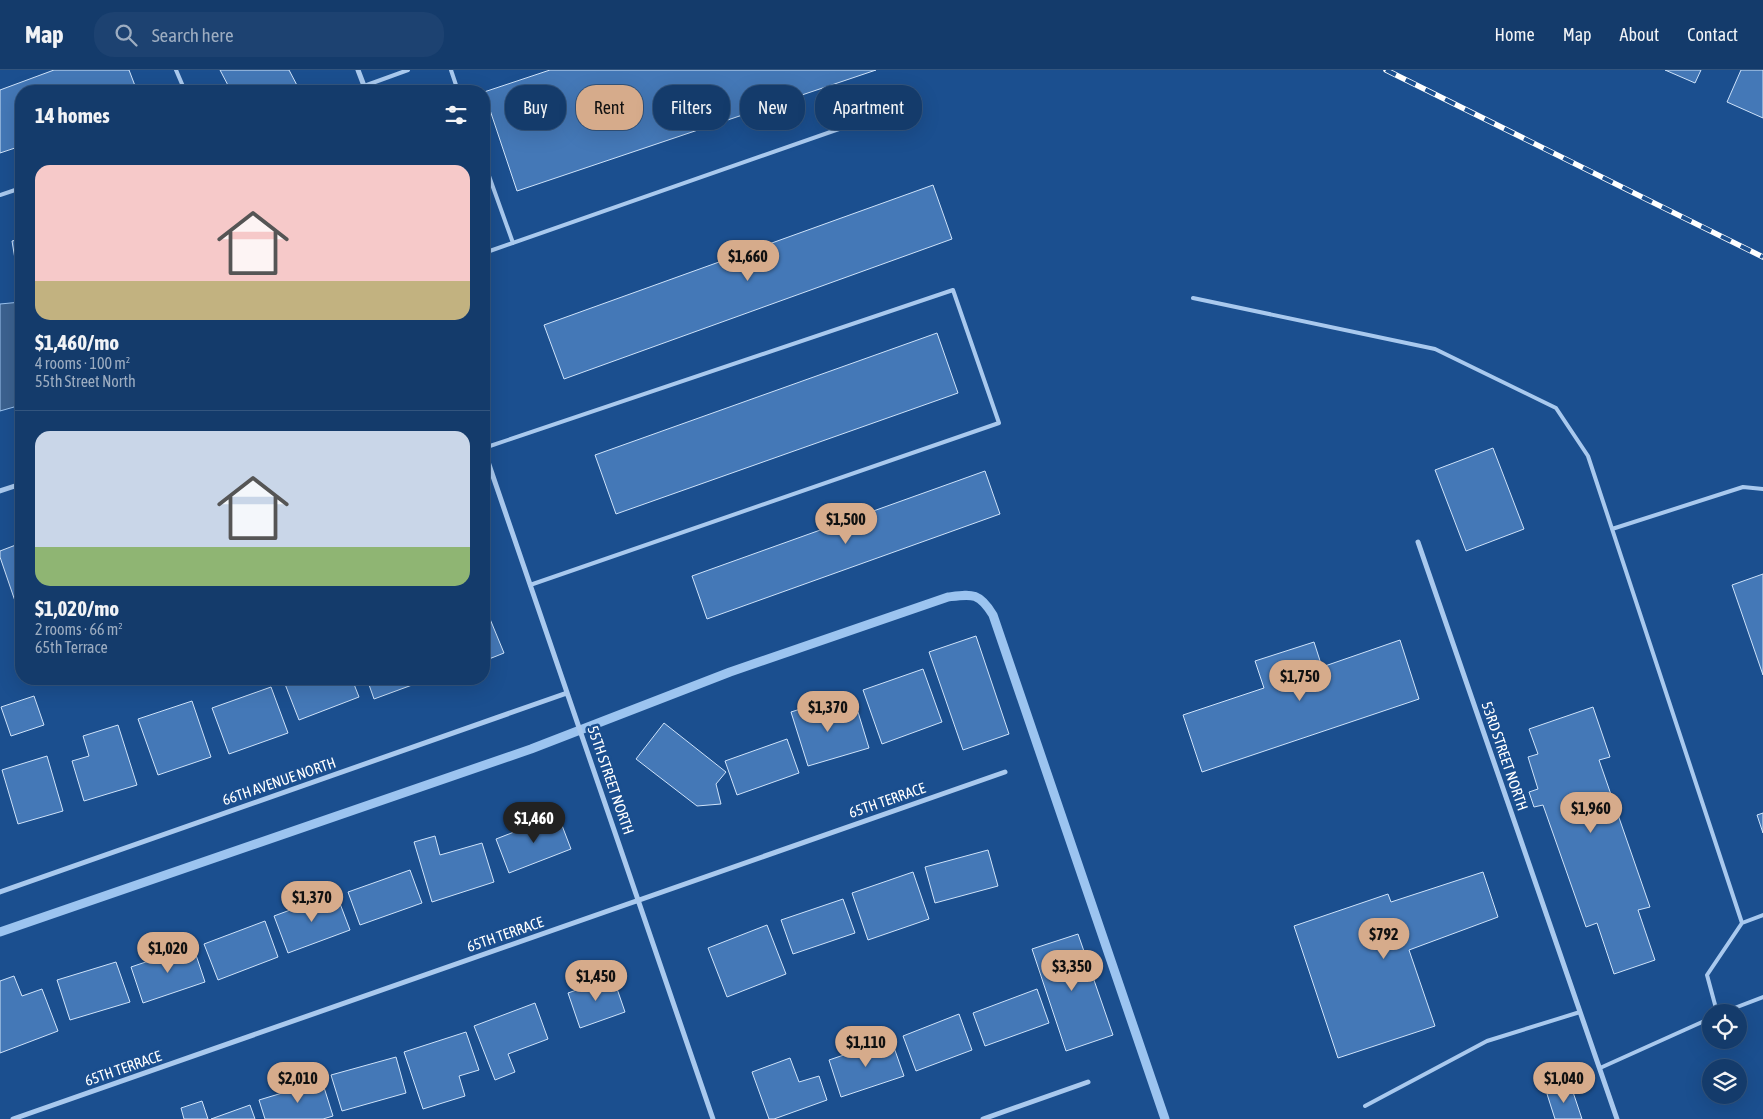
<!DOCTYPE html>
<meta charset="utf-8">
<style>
body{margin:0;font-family:"Asap Condensed",sans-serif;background:#1d4271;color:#f1f3f6;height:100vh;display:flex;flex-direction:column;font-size:19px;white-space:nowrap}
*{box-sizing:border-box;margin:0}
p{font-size:16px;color:#9dadc1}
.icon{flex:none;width:28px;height:28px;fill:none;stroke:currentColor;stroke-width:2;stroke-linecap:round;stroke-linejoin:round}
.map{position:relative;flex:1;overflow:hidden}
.drawer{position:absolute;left:15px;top:15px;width:475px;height:600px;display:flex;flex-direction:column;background:#143b6b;border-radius:20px;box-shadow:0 5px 20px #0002,0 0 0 1px #33557e}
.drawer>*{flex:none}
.top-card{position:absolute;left:505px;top:15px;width:475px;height:45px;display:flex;gap:10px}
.controls{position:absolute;left:1702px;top:934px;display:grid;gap:10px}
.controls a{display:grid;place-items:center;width:45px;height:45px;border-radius:50%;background:#143b6b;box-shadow:0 5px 20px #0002,0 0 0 1px #33557e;font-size:25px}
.price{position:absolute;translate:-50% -42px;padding:0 11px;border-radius:18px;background:#d6ab8b;color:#111;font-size:16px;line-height:32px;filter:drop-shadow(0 1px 2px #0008)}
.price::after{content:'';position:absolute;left:50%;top:30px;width:15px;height:11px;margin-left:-8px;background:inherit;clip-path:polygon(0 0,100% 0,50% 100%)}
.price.on{background:#222;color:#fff}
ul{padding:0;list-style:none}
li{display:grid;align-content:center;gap:10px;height:265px;padding:0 20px}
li+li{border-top:1px solid #33557e}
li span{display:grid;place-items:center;height:155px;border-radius:15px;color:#555}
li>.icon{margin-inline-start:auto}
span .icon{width:90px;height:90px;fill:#fffc;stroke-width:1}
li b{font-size:21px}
h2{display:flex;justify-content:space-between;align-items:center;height:60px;padding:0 20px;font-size:21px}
.tag{padding:0 18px;border-radius:20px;background:#143b6b;box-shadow:0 5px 20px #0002,0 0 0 1px #33557e;font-size:18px;line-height:45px}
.tag.on{background:#d6ab8b;color:#111}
header{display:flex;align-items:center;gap:30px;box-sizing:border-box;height:70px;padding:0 25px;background:#143b6b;border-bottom:1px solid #33557e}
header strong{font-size:24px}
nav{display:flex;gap:28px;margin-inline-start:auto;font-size:18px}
.search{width:350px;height:45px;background:#1d4271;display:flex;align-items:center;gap:12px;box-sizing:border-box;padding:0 18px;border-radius:20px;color:#9dadc1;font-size:19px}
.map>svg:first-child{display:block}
</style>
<header>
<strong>Map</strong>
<div class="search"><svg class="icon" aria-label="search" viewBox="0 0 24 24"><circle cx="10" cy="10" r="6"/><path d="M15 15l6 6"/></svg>Search here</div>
<nav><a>Home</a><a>Map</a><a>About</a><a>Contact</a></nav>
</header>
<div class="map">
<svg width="1763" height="1049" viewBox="0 0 1763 1049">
<rect width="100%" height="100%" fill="#1b4f8f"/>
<path fill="#3c6290" stroke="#9cc4f0" d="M21 232V335L0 341V234Z"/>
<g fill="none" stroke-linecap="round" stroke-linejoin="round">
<path stroke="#9cc4f0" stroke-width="9" d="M0 862 531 679 730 602 948 527C972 524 979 522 993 545L1165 1049"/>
</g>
<path fill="#4478b7" stroke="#cfe3fa" d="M54 0H129L137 21H21V76L0 83V20Z
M220 0H289L300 21H231Z
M550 0H876L517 121 484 22Z
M1665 0H1701L1695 13Z
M1741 0H1763V48L1727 32Z
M933 115 952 169 564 309 544 255Z
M21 169V219H20L12 171Z
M937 263 958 323 616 444 595 385Z
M1493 378 1524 459 1466 481 1435 400Z
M985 401 1000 444 707 549 692 506Z
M21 473V529L15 531 0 487V481Z
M1763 504V605L1732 515Z
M490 549 504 583 484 591V552Z
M976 566 1009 664 963 680 929 582Z
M1400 570 1419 629 1202 702 1183 645 1264 618 1255 591 1314 572 1322 597Z
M923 599 942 652 882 674 863 620Z
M283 609H352L359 627 299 650Z
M367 609H422L423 611 374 629Z
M271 617 288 663 229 684 212 638Z
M34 626 44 655 11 666 1 637Z
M832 629 838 648 858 642 869 678 808 696 791 642Z
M192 631 211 687 158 705 138 649Z
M1593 637 1610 687 1599 690 1650 837 1638 840 1655 890 1614 904 1597 853 1586 857 1543 735 1534 737 1529 722 1538 719 1528 687 1538 684 1529 659Z
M664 653 726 702 716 714 721 734 697 736 636 689Z
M118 655 137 715 84 731 72 691 89 686 83 666Z
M787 669 799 703 737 725 725 691Z
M47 686 63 741 18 754 2 700Z
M1763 743V763L1757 745Z
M558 745 571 779 509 803 496 769Z
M435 766 440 785 482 773 494 812 432 832 414 772Z
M988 780 998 816 935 833 925 797Z
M410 800 422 833 360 855 348 822Z
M913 802 929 849 868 870 852 823Z
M1483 802 1498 847 1409 880 1435 956 1338 988 1294 856 1388 824 1391 832Z
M336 823 350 860 288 883 274 846Z
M843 829 855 863 793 884 781 850Z
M265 851 278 887 218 910 204 874Z
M767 855 786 904 727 927 708 878Z
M1078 864 1113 965 1066 981 1032 879Z
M193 876 205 912 143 933 131 897Z
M116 892 130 932 70 950 57 910Z
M14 906 22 926 42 919 58 961 0 983V911Z
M613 907 625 942 580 958 568 923Z
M1037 919 1049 953 985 976 973 943Z
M535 933 548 969 508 984 515 1002 495 1010 474 956Z
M959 944 972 980 916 1001 903 966Z
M466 962 479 1000 459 1006 465 1026 423 1039 404 982Z
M891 969 904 1006 841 1027 829 990Z
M396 987 406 1023 342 1041 331 1005Z
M790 988 799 1012 819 1006 827 1030 774 1049H769L752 1002Z
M322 1011 333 1046 323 1049H265L259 1030Z
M1571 1016 1582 1049H1555L1547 1024Z
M202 1031 208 1049H184L181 1038Z
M250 1035 255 1049H211Z"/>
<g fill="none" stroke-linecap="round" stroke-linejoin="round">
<path stroke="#a9c9ee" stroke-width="4" d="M176 0 185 21
M451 0 458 21
M364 16 408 0
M484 92 513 173
M0 125 21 118
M484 183 905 36
M1193 228 1435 279 1556 338 1588 386 1742 853 1707 905 1717 942
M484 378 953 220 999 353 530 515
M1612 459 1743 417 1763 419
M1742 853 1763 845
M1724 942 1763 927
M1600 998 1711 948
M1365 1036 1487 971 1580 942"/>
<path stroke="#a9c9ee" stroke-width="5" d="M358 0 366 21
M484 380 713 1049
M0 421 21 414
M1418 472 1617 1049
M0 822 567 623
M13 1049 1005 702
M983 1049 1088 1012"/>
<g stroke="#fff" stroke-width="5.5">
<path id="rail" d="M1386 0 1763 187"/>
</g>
<use href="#rail" stroke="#1b4f8f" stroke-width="4" stroke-dasharray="11" stroke-linecap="butt"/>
</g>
<g text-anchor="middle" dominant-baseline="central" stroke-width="5" stroke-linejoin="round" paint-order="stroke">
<g font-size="15" fill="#fff" stroke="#1b4f8f">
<text transform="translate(1505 686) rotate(71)">53RD STREET NORTH</text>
<text transform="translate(611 710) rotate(71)">55TH STREET NORTH</text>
<text transform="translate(279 711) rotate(-19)">66TH AVENUE NORTH</text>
<text transform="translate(887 730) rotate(-19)">65TH TERRACE</text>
<text transform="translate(505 864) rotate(-19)">65TH TERRACE</text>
<text transform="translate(123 998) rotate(-19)">65TH TERRACE</text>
</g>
</g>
</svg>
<div class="controls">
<a><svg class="icon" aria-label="locate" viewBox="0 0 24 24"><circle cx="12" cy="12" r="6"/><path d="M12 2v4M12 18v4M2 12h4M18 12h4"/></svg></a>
<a><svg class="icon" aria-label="layers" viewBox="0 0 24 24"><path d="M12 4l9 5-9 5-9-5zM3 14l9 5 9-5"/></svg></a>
</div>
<b class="price" style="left:748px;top:212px">$1,660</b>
<b class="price" style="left:846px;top:475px">$1,500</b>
<b class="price" style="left:1300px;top:632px">$1,750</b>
<b class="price" style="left:828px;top:663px">$1,370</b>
<b class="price" style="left:1591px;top:764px">$1,960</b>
<b class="price on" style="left:534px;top:774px">$1,460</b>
<b class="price" style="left:312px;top:853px">$1,370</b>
<b class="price" style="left:1384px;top:890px">$792</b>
<b class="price" style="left:168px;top:904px">$1,020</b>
<b class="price" style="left:1072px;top:922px">$3,350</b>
<b class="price" style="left:596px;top:932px">$1,450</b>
<b class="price" style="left:866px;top:998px">$1,110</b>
<b class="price" style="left:298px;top:1034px">$2,010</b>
<b class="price" style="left:1564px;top:1034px">$1,040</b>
<div class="top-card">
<a class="tag">Buy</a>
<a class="tag on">Rent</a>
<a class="tag">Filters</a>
<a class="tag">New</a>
<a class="tag">Apartment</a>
</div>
<section class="drawer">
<h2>14 homes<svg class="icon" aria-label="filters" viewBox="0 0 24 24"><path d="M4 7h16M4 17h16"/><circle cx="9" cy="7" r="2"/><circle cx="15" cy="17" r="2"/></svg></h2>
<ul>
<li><span style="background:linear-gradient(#f6c9c9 75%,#c2b280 0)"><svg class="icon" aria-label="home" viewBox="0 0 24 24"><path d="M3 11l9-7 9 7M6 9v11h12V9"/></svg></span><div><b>$1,460/mo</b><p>4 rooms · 100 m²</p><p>55th Street North</p></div></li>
<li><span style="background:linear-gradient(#c9d6e8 75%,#8fb573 0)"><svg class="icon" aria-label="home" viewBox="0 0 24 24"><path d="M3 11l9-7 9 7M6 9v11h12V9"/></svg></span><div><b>$1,020/mo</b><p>2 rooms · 66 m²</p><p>65th Terrace</p></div></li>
</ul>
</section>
</div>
